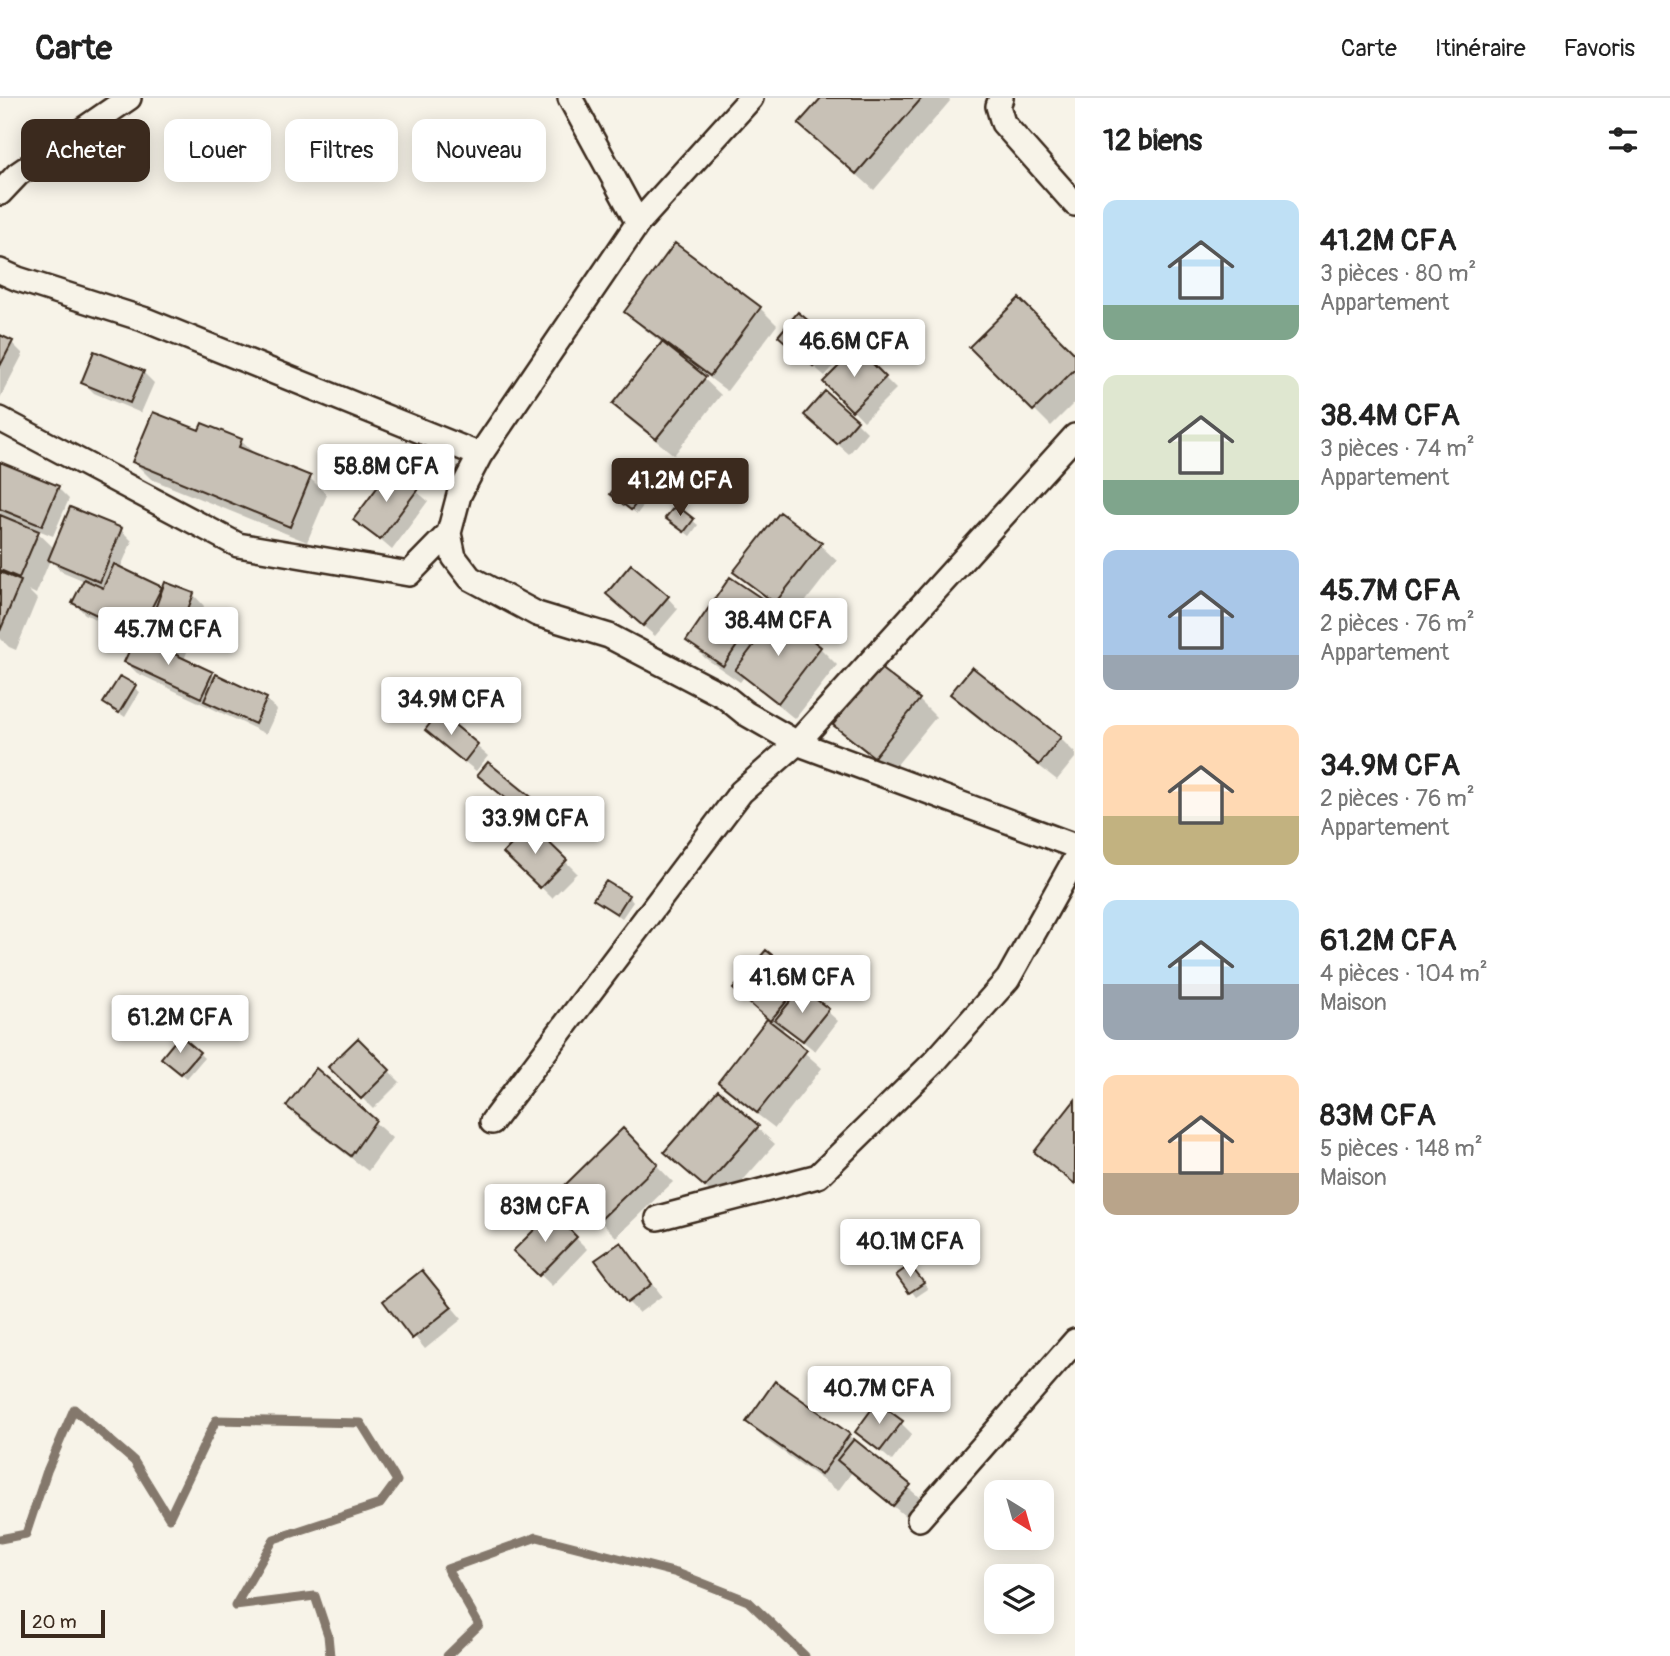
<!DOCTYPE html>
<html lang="fr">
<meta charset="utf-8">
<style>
body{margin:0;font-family:Pangolin,sans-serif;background:#f6f6f6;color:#222;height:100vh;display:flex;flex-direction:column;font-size:26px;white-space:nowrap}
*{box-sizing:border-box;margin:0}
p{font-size:23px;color:#767676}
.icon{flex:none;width:38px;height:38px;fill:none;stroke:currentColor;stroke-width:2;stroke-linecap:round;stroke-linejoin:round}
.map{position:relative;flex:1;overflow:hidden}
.drawer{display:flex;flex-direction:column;background:#fff;width:595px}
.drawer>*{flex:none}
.banner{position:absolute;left:21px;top:21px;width:665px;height:63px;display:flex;gap:14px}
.needle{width:46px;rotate:143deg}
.controls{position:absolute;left:984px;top:1382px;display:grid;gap:14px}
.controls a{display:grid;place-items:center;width:70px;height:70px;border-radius:14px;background:#fff;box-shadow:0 4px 18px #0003;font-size:35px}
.scale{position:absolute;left:21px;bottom:18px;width:84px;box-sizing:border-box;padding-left:7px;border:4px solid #3b2a1e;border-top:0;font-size:19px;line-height:24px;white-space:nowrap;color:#3b2a1e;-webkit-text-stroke:5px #f7f3e8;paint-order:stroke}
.price{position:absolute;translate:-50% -60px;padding:0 16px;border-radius:7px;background:#fff;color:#222;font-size:23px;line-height:46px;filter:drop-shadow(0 2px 4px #0008)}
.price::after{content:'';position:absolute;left:50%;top:42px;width:21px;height:16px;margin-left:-10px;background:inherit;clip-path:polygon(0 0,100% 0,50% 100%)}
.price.on{background:#3b2a1e;color:#fff}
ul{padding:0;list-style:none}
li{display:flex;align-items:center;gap:21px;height:175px;padding:0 28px}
li span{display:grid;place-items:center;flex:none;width:196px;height:140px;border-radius:14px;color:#555}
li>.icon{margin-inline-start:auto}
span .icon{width:84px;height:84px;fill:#fffc;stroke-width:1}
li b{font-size:30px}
h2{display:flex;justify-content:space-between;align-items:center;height:84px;padding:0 28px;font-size:30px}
.pill{padding:0 24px;border-radius:14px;background:#fff;box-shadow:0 4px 18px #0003;font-size:24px;line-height:63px}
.pill.on{background:#3b2a1e;color:#fff}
header{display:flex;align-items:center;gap:42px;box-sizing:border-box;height:98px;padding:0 35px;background:#fff;border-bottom:2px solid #e0e0e0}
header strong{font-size:33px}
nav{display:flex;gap:38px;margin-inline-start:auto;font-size:24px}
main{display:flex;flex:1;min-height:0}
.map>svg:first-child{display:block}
</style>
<header>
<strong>Carte</strong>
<nav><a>Carte</a><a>Itinéraire</a><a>Favoris</a></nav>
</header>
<main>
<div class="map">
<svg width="1075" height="1558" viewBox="0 0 1075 1558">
<rect width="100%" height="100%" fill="#f7f3e8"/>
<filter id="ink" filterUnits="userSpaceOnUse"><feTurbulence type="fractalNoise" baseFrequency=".0143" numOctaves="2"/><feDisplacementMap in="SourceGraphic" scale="14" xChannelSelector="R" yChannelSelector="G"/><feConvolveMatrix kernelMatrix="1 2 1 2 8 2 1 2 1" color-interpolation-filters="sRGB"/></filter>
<g filter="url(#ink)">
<path fill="#0003" d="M823 0H948L950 3 874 92 801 26Z
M760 210 777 227 727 293 699 272 697 274 721 297 674 357 631 323 614 306 663 246 643 230 626 214Z
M0 239 12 245 23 256 0 300Z
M832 245 844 256 825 278 791 249Z
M972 249 1075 258V304L1051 328Z
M857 252 896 291 864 323 826 284Z
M143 274 154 285 141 315 94 295 83 284Z
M856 323 867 334 849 356 817 328Z
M200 335 241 343 257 358 310 380 327 397 307 444 151 381 134 364Z
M0 366 58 390 69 401 53 438 33 430 55 451 121 432 132 443 120 471 163 493 193 496 204 508 184 562 216 579 266 601 277 612 266 636 137 575 126 564 137 541 85 516 74 505 85 483 61 473 50 462 36 496 28 492 37 501 16 552 9 549 0 540Z
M379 370 384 375 379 387 364 381 359 376Z
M392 373 428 403 392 452 356 421Z
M640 399 646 404 637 416 618 401Z
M676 409 698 427 690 438 673 425Z
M820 447 837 463 792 521 753 490 736 473Z
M667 499 678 511 655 538 619 507Z
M766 505 778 518 820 550 837 567 795 621 744 579 740 584 705 560 688 543Z
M972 571 1060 640 1075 655V660L1057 682 969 613 952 596Z
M121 580 140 594 125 619 105 605Z
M919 602 936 619 891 674 852 643 836 627Z
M440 617 488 658 476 673 439 643Z
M488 666 551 719 542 730 490 688Z
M531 729 577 775 552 800 506 755Z
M628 798 633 804 622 820 596 801Z
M766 854 803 885 814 896 811 899 838 923 815 953 785 929 781 934 822 970 775 1030 737 1001 720 984 769 921Z
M358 942 400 984 373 1011 331 969Z
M199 955 204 960 187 980 168 965Z
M316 972 392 1040 368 1073 305 1025 289 1008Z
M718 995 775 1046 723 1105 666 1054Z
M1075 1005V1087L1037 1053Z
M623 1033 673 1084 616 1139 566 1089Z
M552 1116 587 1151 552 1188 516 1153Z
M620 1146 631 1157 662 1198 639 1215 628 1204Z
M422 1174 462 1221 425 1251 385 1203Z
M915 1174 928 1191 916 1199 899 1177Z
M922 1283 927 1288 922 1301 900 1293 895 1288Z
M775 1285 849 1338 920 1400 905 1418 852 1374 838 1393 765 1341 748 1324Z
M901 1325 912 1336 892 1363 857 1333Z"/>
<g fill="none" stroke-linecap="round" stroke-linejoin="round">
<path stroke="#84786c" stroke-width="9" d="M0 1441 26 1436 47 1373 74 1311 134 1363 169 1420 216 1322 361 1325 397 1383 380 1406 274 1441 235 1508 315 1498 328 1537 330 1558
M447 1558 479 1527 447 1471 537 1439 677 1475 748 1503 805 1558"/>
</g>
<path fill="#c8c1b6" stroke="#3b2a1e" stroke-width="2" d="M821 0H922L856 76 798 26Z
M675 145 761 209 710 278 624 214Z
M1019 200 1075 256V271L1033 313 969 249Z
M798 214 834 244 813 268 778 238Z
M0 237 13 243 0 268Z
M662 244 706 279 656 341 612 306Z
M857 250 886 279 852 313 823 284Z
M94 253 144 273 130 305 81 285Z
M825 293 858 322 837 346 804 317Z
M153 314 199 332 202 325 242 341 239 349 311 378 290 429 132 364Z
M363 362 380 368 374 384 357 377Z
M0 364 59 388 42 428 0 411Z
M391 371 418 391 380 442 353 422Z
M621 382 642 398 631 412 610 396Z
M676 407 694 421 684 434 665 420Z
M70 409 122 430 100 484 48 462Z
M780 414 822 445 775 505 733 474Z
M0 417 39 433 19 480 0 472Z
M114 466 162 489 138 537 72 505 84 481 103 490Z
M631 466 669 498 643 528 606 496Z
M0 474 21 483 0 533Z
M730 479 767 504 723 568 686 543Z
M165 484 194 495 174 549 145 538Z
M778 515 821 549 778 605 735 572Z
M136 538 213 574 201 600 124 564Z
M879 569 920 601 874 659 833 627Z
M972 569 1061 639 1039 667 950 596Z
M216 576 267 600 255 626 204 603Z
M120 578 136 587 119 615 103 605Z
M439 614 478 646 464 664 425 632Z
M488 664 541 707 530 720 477 677Z
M531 727 567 762 540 790 503 755Z
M606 783 629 797 617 816 593 801Z
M766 852 804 883 770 923 733 891Z
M801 890 829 911 803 943 775 922Z
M767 921 807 952 757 1015 718 984Z
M180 937 200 954 181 976 161 960Z
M358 940 390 972 361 1001 328 969Z
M316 970 376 1022 351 1058 286 1008Z
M718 992 759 1028 705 1089 664 1054Z
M1075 1002V1086L1034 1054Z
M623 1030 658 1066 598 1124 564 1088Z
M552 1114 577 1139 539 1178 513 1153Z
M621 1144 652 1186 627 1205 595 1162Z
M910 1167 924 1185 909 1195 896 1177Z
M422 1172 452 1209 412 1241 383 1203Z
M898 1273 923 1281 917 1297 893 1288Z
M775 1283 850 1336 821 1377 746 1324Z
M877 1304 903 1323 880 1353 855 1334Z
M854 1341 911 1387 893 1408 837 1362Z"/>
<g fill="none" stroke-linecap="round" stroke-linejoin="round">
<g stroke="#3b2a1e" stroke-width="28">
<path id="street" d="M570 0 638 125
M1001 0 998 8 1003 25 1075 106
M0 95 18 76 129 0
M0 173 18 181 143 221 480 357
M0 321 238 447 409 476 449 435
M1075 338 797 645 1075 748
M492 1024 741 694 797 645 745 615 724 598 609 538 537 516 470 480 454 459 449 435 459 397 480 357 638 125 751 0
M658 1120 818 1078 935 963 1008 881 1075 761
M919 1421 1075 1243"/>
</g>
<use href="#street" stroke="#f7f3e8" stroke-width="23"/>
</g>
</g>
</svg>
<div class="controls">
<a><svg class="needle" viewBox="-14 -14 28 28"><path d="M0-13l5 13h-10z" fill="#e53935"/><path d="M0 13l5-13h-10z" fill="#767676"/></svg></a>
<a><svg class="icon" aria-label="layers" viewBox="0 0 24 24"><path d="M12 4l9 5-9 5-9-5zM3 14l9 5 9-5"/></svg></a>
</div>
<div class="scale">20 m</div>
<b class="price" style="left:854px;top:281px">46.6M CFA</b>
<b class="price" style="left:386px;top:406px">58.8M CFA</b>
<b class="price on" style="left:680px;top:420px">41.2M CFA</b>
<b class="price" style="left:778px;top:560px">38.4M CFA</b>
<b class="price" style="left:168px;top:569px">45.7M CFA</b>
<b class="price" style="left:451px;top:639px">34.9M CFA</b>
<b class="price" style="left:535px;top:758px">33.9M CFA</b>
<b class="price" style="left:802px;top:917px">41.6M CFA</b>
<b class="price" style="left:180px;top:957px">61.2M CFA</b>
<b class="price" style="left:545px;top:1146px">83M CFA</b>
<b class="price" style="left:910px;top:1181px">40.1M CFA</b>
<b class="price" style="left:879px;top:1328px">40.7M CFA</b>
<div class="banner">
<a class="pill on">Acheter</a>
<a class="pill">Louer</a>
<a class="pill">Filtres</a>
<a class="pill">Nouveau</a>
</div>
</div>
<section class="drawer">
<h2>12 biens<svg class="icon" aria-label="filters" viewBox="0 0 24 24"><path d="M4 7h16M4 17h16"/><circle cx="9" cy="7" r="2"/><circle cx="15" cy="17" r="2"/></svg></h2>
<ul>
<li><span style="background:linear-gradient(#bfe0f5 75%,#7fa58c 0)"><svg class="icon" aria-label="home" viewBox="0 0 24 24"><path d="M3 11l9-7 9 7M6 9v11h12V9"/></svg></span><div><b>41.2M CFA</b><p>3 pièces · 80 m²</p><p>Appartement</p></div></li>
<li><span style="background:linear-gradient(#dfe7d0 75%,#7fa58c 0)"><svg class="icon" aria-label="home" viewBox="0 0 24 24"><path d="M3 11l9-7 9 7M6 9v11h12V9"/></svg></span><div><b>38.4M CFA</b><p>3 pièces · 74 m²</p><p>Appartement</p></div></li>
<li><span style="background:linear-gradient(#a9c7e8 75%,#9aa5b1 0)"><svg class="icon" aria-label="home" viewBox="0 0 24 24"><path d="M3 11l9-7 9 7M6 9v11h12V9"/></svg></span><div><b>45.7M CFA</b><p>2 pièces · 76 m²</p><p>Appartement</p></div></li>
<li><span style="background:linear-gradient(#ffd9b3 65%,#c2b280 0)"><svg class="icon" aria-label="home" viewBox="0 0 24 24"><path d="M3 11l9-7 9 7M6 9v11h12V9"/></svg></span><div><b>34.9M CFA</b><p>2 pièces · 76 m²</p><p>Appartement</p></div></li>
<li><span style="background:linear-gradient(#bfe0f5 60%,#9aa5b1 0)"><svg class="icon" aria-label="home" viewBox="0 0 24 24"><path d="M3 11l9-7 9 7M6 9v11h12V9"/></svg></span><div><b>61.2M CFA</b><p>4 pièces · 104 m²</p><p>Maison</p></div></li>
<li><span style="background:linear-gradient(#ffd9b3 70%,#b9a48a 0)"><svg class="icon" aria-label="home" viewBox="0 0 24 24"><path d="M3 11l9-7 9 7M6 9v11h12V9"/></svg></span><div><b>83M CFA</b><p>5 pièces · 148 m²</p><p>Maison</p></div></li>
</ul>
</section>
</main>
